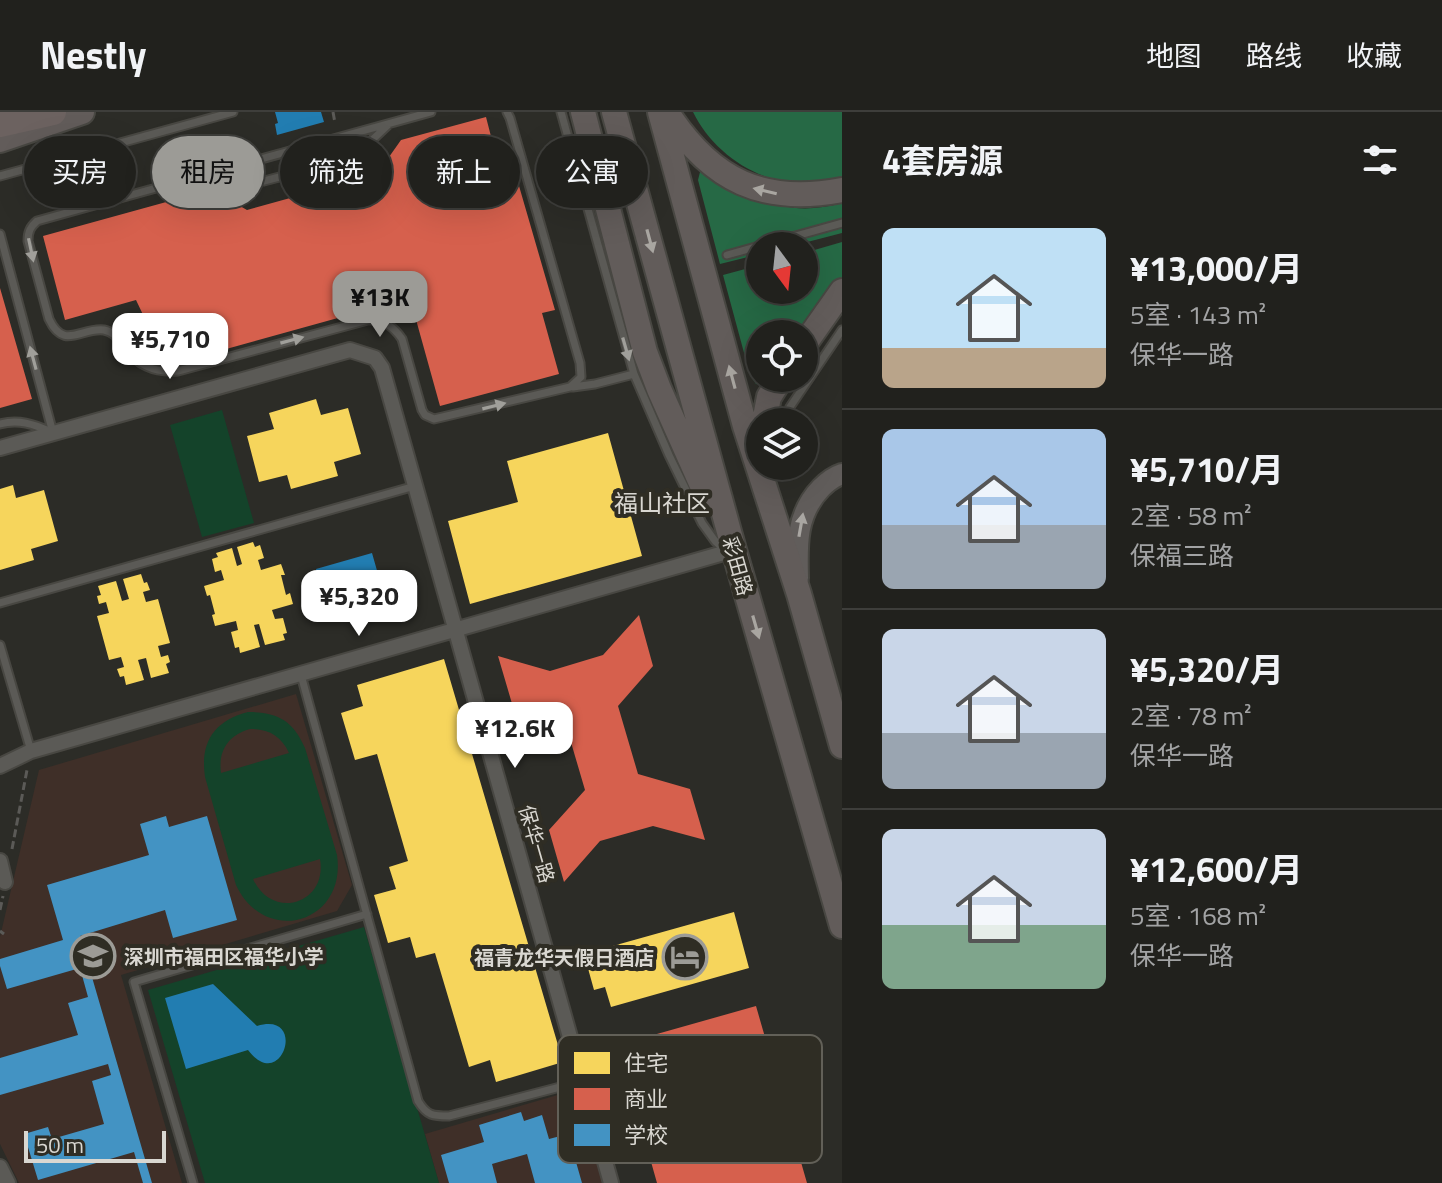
<!DOCTYPE html>
<html lang="zh">
<meta charset="utf-8">
<style>
body{margin:0;font-family:"Titillium Web","Noto Sans SC",sans-serif;background:#2d2e2a;color:#f1f3f6;height:100vh;display:flex;flex-direction:column;font-size:30px;white-space:nowrap}
*{box-sizing:border-box;margin:0}
p{font-size:26px;color:#a2a3a4}
.icon{flex:none;width:44px;height:44px;fill:none;stroke:currentColor;stroke-width:2;stroke-linecap:round;stroke-linejoin:round}
.map{position:relative;flex:1;overflow:hidden}
.side{display:flex;flex-direction:column;background:#21211d;width:600px}
.side>*{flex:none}
.banner{position:absolute;left:24px;top:24px;width:698px;height:72px;display:flex;gap:16px}
.needle{width:52px;rotate:165deg}
.fabs{position:absolute;left:746px;top:120px;display:grid;gap:16px}
.fabs a{display:grid;place-items:center;width:72px;height:72px;border-radius:50%;background:#21211d;box-shadow:0 8px 32px #0002,0 0 0 2px #3e3e3b;font-size:40px}
.scale{position:absolute;left:24px;bottom:20px;width:142px;box-sizing:border-box;padding-left:8px;border:4px solid #d9d7d1;border-top:0;font-size:22px;line-height:28px;white-space:nowrap;color:#d9d7d1;-webkit-text-stroke:6px #2f2d24;paint-order:stroke}
.price{position:absolute;translate:-50% -68px;padding:0 18px;border-radius:16px;background:#fff;color:#222;font-size:26px;line-height:52px;filter:drop-shadow(0 2px 4px #0008)}
.price::after{content:'';position:absolute;left:50%;top:48px;width:24px;height:18px;margin-left:-12px;background:inherit;clip-path:polygon(0 0,100% 0,50% 100%)}
.price.current{background:#9c9b96;color:#111}
ul{padding:0;list-style:none}
li{display:flex;align-items:center;gap:24px;height:200px;padding:0 40px}
li+li{border-top:2px solid #3e3e3b}
li span{display:grid;place-items:center;flex:none;width:224px;height:160px;border-radius:12px;color:#555}
li>.icon{margin-inline-start:auto}
span .icon{width:96px;height:96px;fill:#fffc;stroke-width:1}
li b{font-size:34px}
h2{display:flex;justify-content:space-between;align-items:center;height:96px;padding:0 40px;font-size:34px}
.tag{padding:0 28px;border-radius:36px;background:#21211d;box-shadow:0 8px 32px #0002,0 0 0 2px #3e3e3b;font-size:28px;line-height:72px}
.tag.current{background:#9c9b96;color:#111}
header{display:flex;align-items:center;gap:48px;box-sizing:border-box;height:112px;padding:0 40px;background:#21211d;border-bottom:2px solid #3e3e3b}
header strong{font-size:38px}
nav{display:flex;gap:44px;margin-inline-start:auto;font-size:28px}
main{display:flex;flex:1;min-height:0}
.map>svg:first-child{display:block}
</style>
<header>
<strong>Nestly</strong>
<nav><a>地图</a><a>路线</a><a>收藏</a></nav>
</header>
<main>
<div class="map">
<svg width="842" height="1071" viewBox="0 0 842 1071">
<rect width="100%" height="100%" fill="#2c2c27"/>
<path fill="#3f2f28" d="M296 582 352 773 337 799 121 863 182 1071H19L0 1032V825L39 658Z
M578 977 606 1071H439L425 1022Z"/>
<path fill="#14432a" fill-rule="evenodd" d="M222 298 254 411 202 425 170 313Z
M248 600C277 600 293 608 305 636L337 743C347 811 265 835 236 773L205 665C200 630 214 609 248 600ZM250 617C269 617 281 624 289 641L221 661C218 639 228 623 250 617ZM320 747C328 792 272 809 253 767Z
M364 815 439 1071H205L148 878Z"/>
<path fill="#266945" d="M693 0H842V69C826 70 807 74 792 71 750 66 711 37 693 0Z
M703 59C751 85 785 107 842 91V121L792 134H760V142L720 152 698 68 700 60Z
M842 130V176L804 222H760V266H782L766 274 756 272 750 263 723 163 760 153V178H804V141Z"/>
<path fill="#227db1" d="M321 0 324 10 277 23 275 12 278 11 275 0Z
M372 441 382 476 359 483 362 497 344 502 325 492 316 457Z
M213 872 257 914C308 898 282 983 248 938L186 957 165 886Z"/>
<path fill="#f6d55c" d="M316 287 321 303 348 296 361 342 334 350 338 364 291 377 287 363 259 370 247 324 274 317 269 301Z
M608 321 642 444 470 492 448 409 518 390 507 349Z
M13 373 16 386 44 378 58 429 31 437 34 448 0 458V377Z
M253 430 255 435 260 433 264 446 258 448 261 458 281 452 285 463H281L286 483 290 481 293 492 272 498 275 507 283 506 287 521 283 522 285 528 265 533 259 512 254 513 260 535 240 541 239 535 235 536 231 520 238 518 236 509 215 514 212 503 215 502 210 483 207 484 204 474 224 468 221 458 215 460 212 447 218 445 216 441 232 436 237 454 242 452 237 435Z
M141 462 144 471 147 470 150 478 143 480 146 490 158 487 170 531 158 534 161 545 168 543 170 550 166 552 169 561 151 566 146 546 138 548 144 568 126 573 124 564 120 565 117 557 124 555 121 545 109 548 97 504 109 501 106 490 99 492 97 484 101 483 98 474 116 469 122 489 129 487 123 467Z
M444 547 563 950 496 970 490 948 469 955 435 841 416 846 410 825 388 831 374 783 396 777 389 755 408 749 377 642 355 648 341 601 363 594 357 573Z
M734 800 749 856 611 895 605 875 594 878 584 842Z"/>
<path fill="#d6604d" d="M486 5 503 71 517 67 555 198 542 201 559 262 440 294 410 186 219 239 207 240 184 237 163 226 146 209 136 188 65 208 43 124 188 84 201 82 226 86 247 98 377 62 401 28Z
M0 176 32 287 0 296Z
M639 503 653 554 618 594 638 662 690 677 705 728 653 714 600 729 564 770 549 718 585 678 565 610 513 595 498 544 550 559 603 543Z
M756 894 807 1071H657L618 933Z"/>
<path fill="#4393c3" d="M166 704 169 715 207 704 237 808 173 826 165 798 80 824 152 1071H143L134 1040 38 1068 24 1022 48 1015 52 1027 104 1012 92 969 111 963 108 952 0 983V946L78 923 68 891 88 885 80 856 7 877 0 854V847L63 828 47 773 149 743 140 712Z
M521 1000 524 1009 542 1003 549 1027 568 1022 582 1071H535L527 1042 492 1052 497 1071H449L441 1043 484 1030 479 1013Z"/>
<g fill="none" stroke-linecap="round" stroke-linejoin="round">
<g stroke="#484742" stroke-width="11">
<path id="lane" d="M431 0 37 109C30 115 28 120 28 129L49 207C64 239 81 215 104 218 114 220 117 226 123 234 138 253 153 261 178 259L368 208C384 207 394 215 402 227L422 298 425 303 434 307 570 275 581 265 580 251 510 6 507 0
M561 0 634 262 669 343 702 411 715 429 723 436 728 437
M231 56 264 69 310 57 354 45 388 13
M0 64 233 0
M0 122 53 321
M727 143 842 111
M573 275 595 272 634 262
M783 310 790 295 842 218
M0 312C18 307 34 312 51 320
M0 491 415 374
M0 533 31 639
M301 563 418 989C427 1004 433 1004 449 1004L583 969
M193 1071 134 870 367 802"/>
</g>
<g stroke="#484742" stroke-width="18">
<path id="street" d="M0 336 350 238 375 246 382 256 611 1071
M0 654 31 639 734 438
M0 749 5 770
M0 1055 8 1071"/>
</g>
<g stroke="#484742" stroke-width="24">
<path id="secondary" d="M798 466C797 432 796 402 821 376 828 369 833 365 842 362"/>
</g>
<g stroke="#484742" stroke-width="28">
<path id="primary" d="M583 0 645 240 659 277 709 389
M614 0 734 438 842 814
M660 0 745 314 799 482 842 634
M668 2C712 69 763 93 842 78
M0 28 82 0
M804 233 842 179
M764 310 769 285 781 266"/>
</g>
<g stroke="#484742" stroke-width="30">
<path id="highway" d="M0 12 53 0"/>
</g>
<path stroke="#5b5a57" stroke-width="3" stroke-dasharray="8 4" stroke-linecap="butt" d="M333 0 335 11
M12 737 27 658
M0 798 3 784
M0 819 4 822"/>
<use href="#lane" stroke="#5b5a56" stroke-width="7"/>
<use href="#street" stroke="#5b5a56" stroke-width="14"/>
<use href="#secondary" stroke="#615d5b" stroke-width="20"/>
<use href="#primary" stroke="#625c5a" stroke-width="24"/>
<use href="#highway" stroke="#6c6260" stroke-width="26"/>
</g>
<defs><path id="oneway-solid" d="M-6-.8H1V-3.2L6.5 0L1 3.2V.8H-6Z" transform="scale(2)"/></defs>
<g fill="#a9a6a1">
<use href="#oneway-solid" transform="translate(765 79) rotate(-167)"/>
<use href="#oneway-solid" transform="translate(650 129) rotate(75)"/>
<use href="#oneway-solid" transform="translate(732 265) rotate(-105)"/>
<use href="#oneway-solid" transform="translate(756 515) rotate(74)"/>
</g>
<g fill="#a09f9a">
<use href="#oneway-solid" transform="translate(31 138) rotate(78)"/>
<use href="#oneway-solid" transform="translate(292 228) rotate(-15)"/>
<use href="#oneway-solid" transform="translate(626 237) rotate(74)"/>
<use href="#oneway-solid" transform="translate(33 246) rotate(-105)"/>
<use href="#oneway-solid" transform="translate(494 294) rotate(-14)"/>
</g>
<use fill="#a9a6a2" href="#oneway-solid" transform="translate(801 413) rotate(-80)"/>
<defs>
<g id="school-ring" transform="scale(2.3)"><circle r="9.5" fill="#2f2d24" stroke="#9c9b96" stroke-width="1.5"/><path d="M0-5L7-2L0 1L-7-2ZM-4 1L0 2.5L4 1V4Q0 6-4 4Z" fill="#9c9b96"/></g>
<g id="hotel-ring" transform="scale(2.3)"><circle r="9.5" fill="#2f2d24" stroke="#9c9b96" stroke-width="1.5"/><path d="M-6-4.5h1.5V1H6V5H4.5V3h-9V5H-6ZM-4 0a1.8 1.8 0 1 1 3.6 0ZM.5 0V-2.5h3Q6-2.5 6 0Z" fill="#9c9b96"/></g>
</defs>
<g fill-rule="evenodd">
<use href="#school-ring" x="93" y="844"/>
<use href="#hotel-ring" x="685" y="845"/>
</g>
<g text-anchor="middle" dominant-baseline="central" stroke-width="8" stroke-linejoin="round" paint-order="stroke">
<g font-size="20" fill="#d9d7d1" stroke="#2f2d24">
<text transform="translate(738 454) rotate(74)">彩田路</text>
<text transform="translate(537 732) rotate(74)">保华一路</text>
</g>
<g font-size="20" font-weight="bold" fill="#d9d7d1" stroke="#2f2d24" text-anchor="start">
<text x="124" y="844">深圳市福田区福华小学</text>
<text x="654" y="845" text-anchor="end">福青龙华天假日酒店</text>
</g>
<g font-size="24" fill="#d9d7d1" stroke="#2f2d24">
<text x="662" y="391">福山社区</text>
</g>
</g>
<rect x="558" y="923" width="264" height="128" rx="12" fill="#2f2d24" stroke="#626058" stroke-width="2"/>
<rect x="574" y="940" width="36" height="22" fill="#f6d55c"/>
<rect x="574" y="976" width="36" height="22" fill="#d6604d"/>
<rect x="574" y="1012" width="36" height="22" fill="#4393c3"/>
<g font-size="22" fill="#d9d7d1">
<text x="624" y="959">住宅</text>
<text x="624" y="995">商业</text>
<text x="624" y="1031">学校</text>
</g>
</svg>
<div class="fabs">
<a><svg class="needle" viewBox="-14 -14 28 28"><path d="M0-13l5 13h-10z" fill="#e53935"/><path d="M0 13l5-13h-10z" fill="#a2a3a4"/></svg></a>
<a><svg class="icon" aria-label="locate" viewBox="0 0 24 24"><circle cx="12" cy="12" r="6"/><path d="M12 2v4M12 18v4M2 12h4M18 12h4"/></svg></a>
<a><svg class="icon" aria-label="layers" viewBox="0 0 24 24"><path d="M12 4l9 5-9 5-9-5zM3 14l9 5 9-5"/></svg></a>
</div>
<div class="scale">50 m</div>
<b class="price current" style="left:380px;top:227px">¥13K</b>
<b class="price" style="left:170px;top:269px">¥5,710</b>
<b class="price" style="left:359px;top:526px">¥5,320</b>
<b class="price" style="left:515px;top:658px">¥12.6K</b>
<div class="banner">
<a class="tag">买房</a>
<a class="tag current">租房</a>
<a class="tag">筛选</a>
<a class="tag">新上</a>
<a class="tag">公寓</a>
</div>
</div>
<section class="side">
<h2>4套房源<svg class="icon" aria-label="filters" viewBox="0 0 24 24"><path d="M4 7h16M4 17h16"/><circle cx="9" cy="7" r="2"/><circle cx="15" cy="17" r="2"/></svg></h2>
<ul>
<li><span style="background:linear-gradient(#bfe0f5 75%,#b9a48a 0)"><svg class="icon" aria-label="home" viewBox="0 0 24 24"><path d="M3 11l9-7 9 7M6 9v11h12V9"/></svg></span><div><b>¥13,000/月</b><p>5室 · 143 m²</p><p>保华一路</p></div></li>
<li><span style="background:linear-gradient(#a9c7e8 60%,#9aa5b1 0)"><svg class="icon" aria-label="home" viewBox="0 0 24 24"><path d="M3 11l9-7 9 7M6 9v11h12V9"/></svg></span><div><b>¥5,710/月</b><p>2室 · 58 m²</p><p>保福三路</p></div></li>
<li><span style="background:linear-gradient(#c9d6e8 65%,#9aa5b1 0)"><svg class="icon" aria-label="home" viewBox="0 0 24 24"><path d="M3 11l9-7 9 7M6 9v11h12V9"/></svg></span><div><b>¥5,320/月</b><p>2室 · 78 m²</p><p>保华一路</p></div></li>
<li><span style="background:linear-gradient(#c9d6e8 60%,#7fa58c 0)"><svg class="icon" aria-label="home" viewBox="0 0 24 24"><path d="M3 11l9-7 9 7M6 9v11h12V9"/></svg></span><div><b>¥12,600/月</b><p>5室 · 168 m²</p><p>保华一路</p></div></li>
</ul>
</section>
</main>
